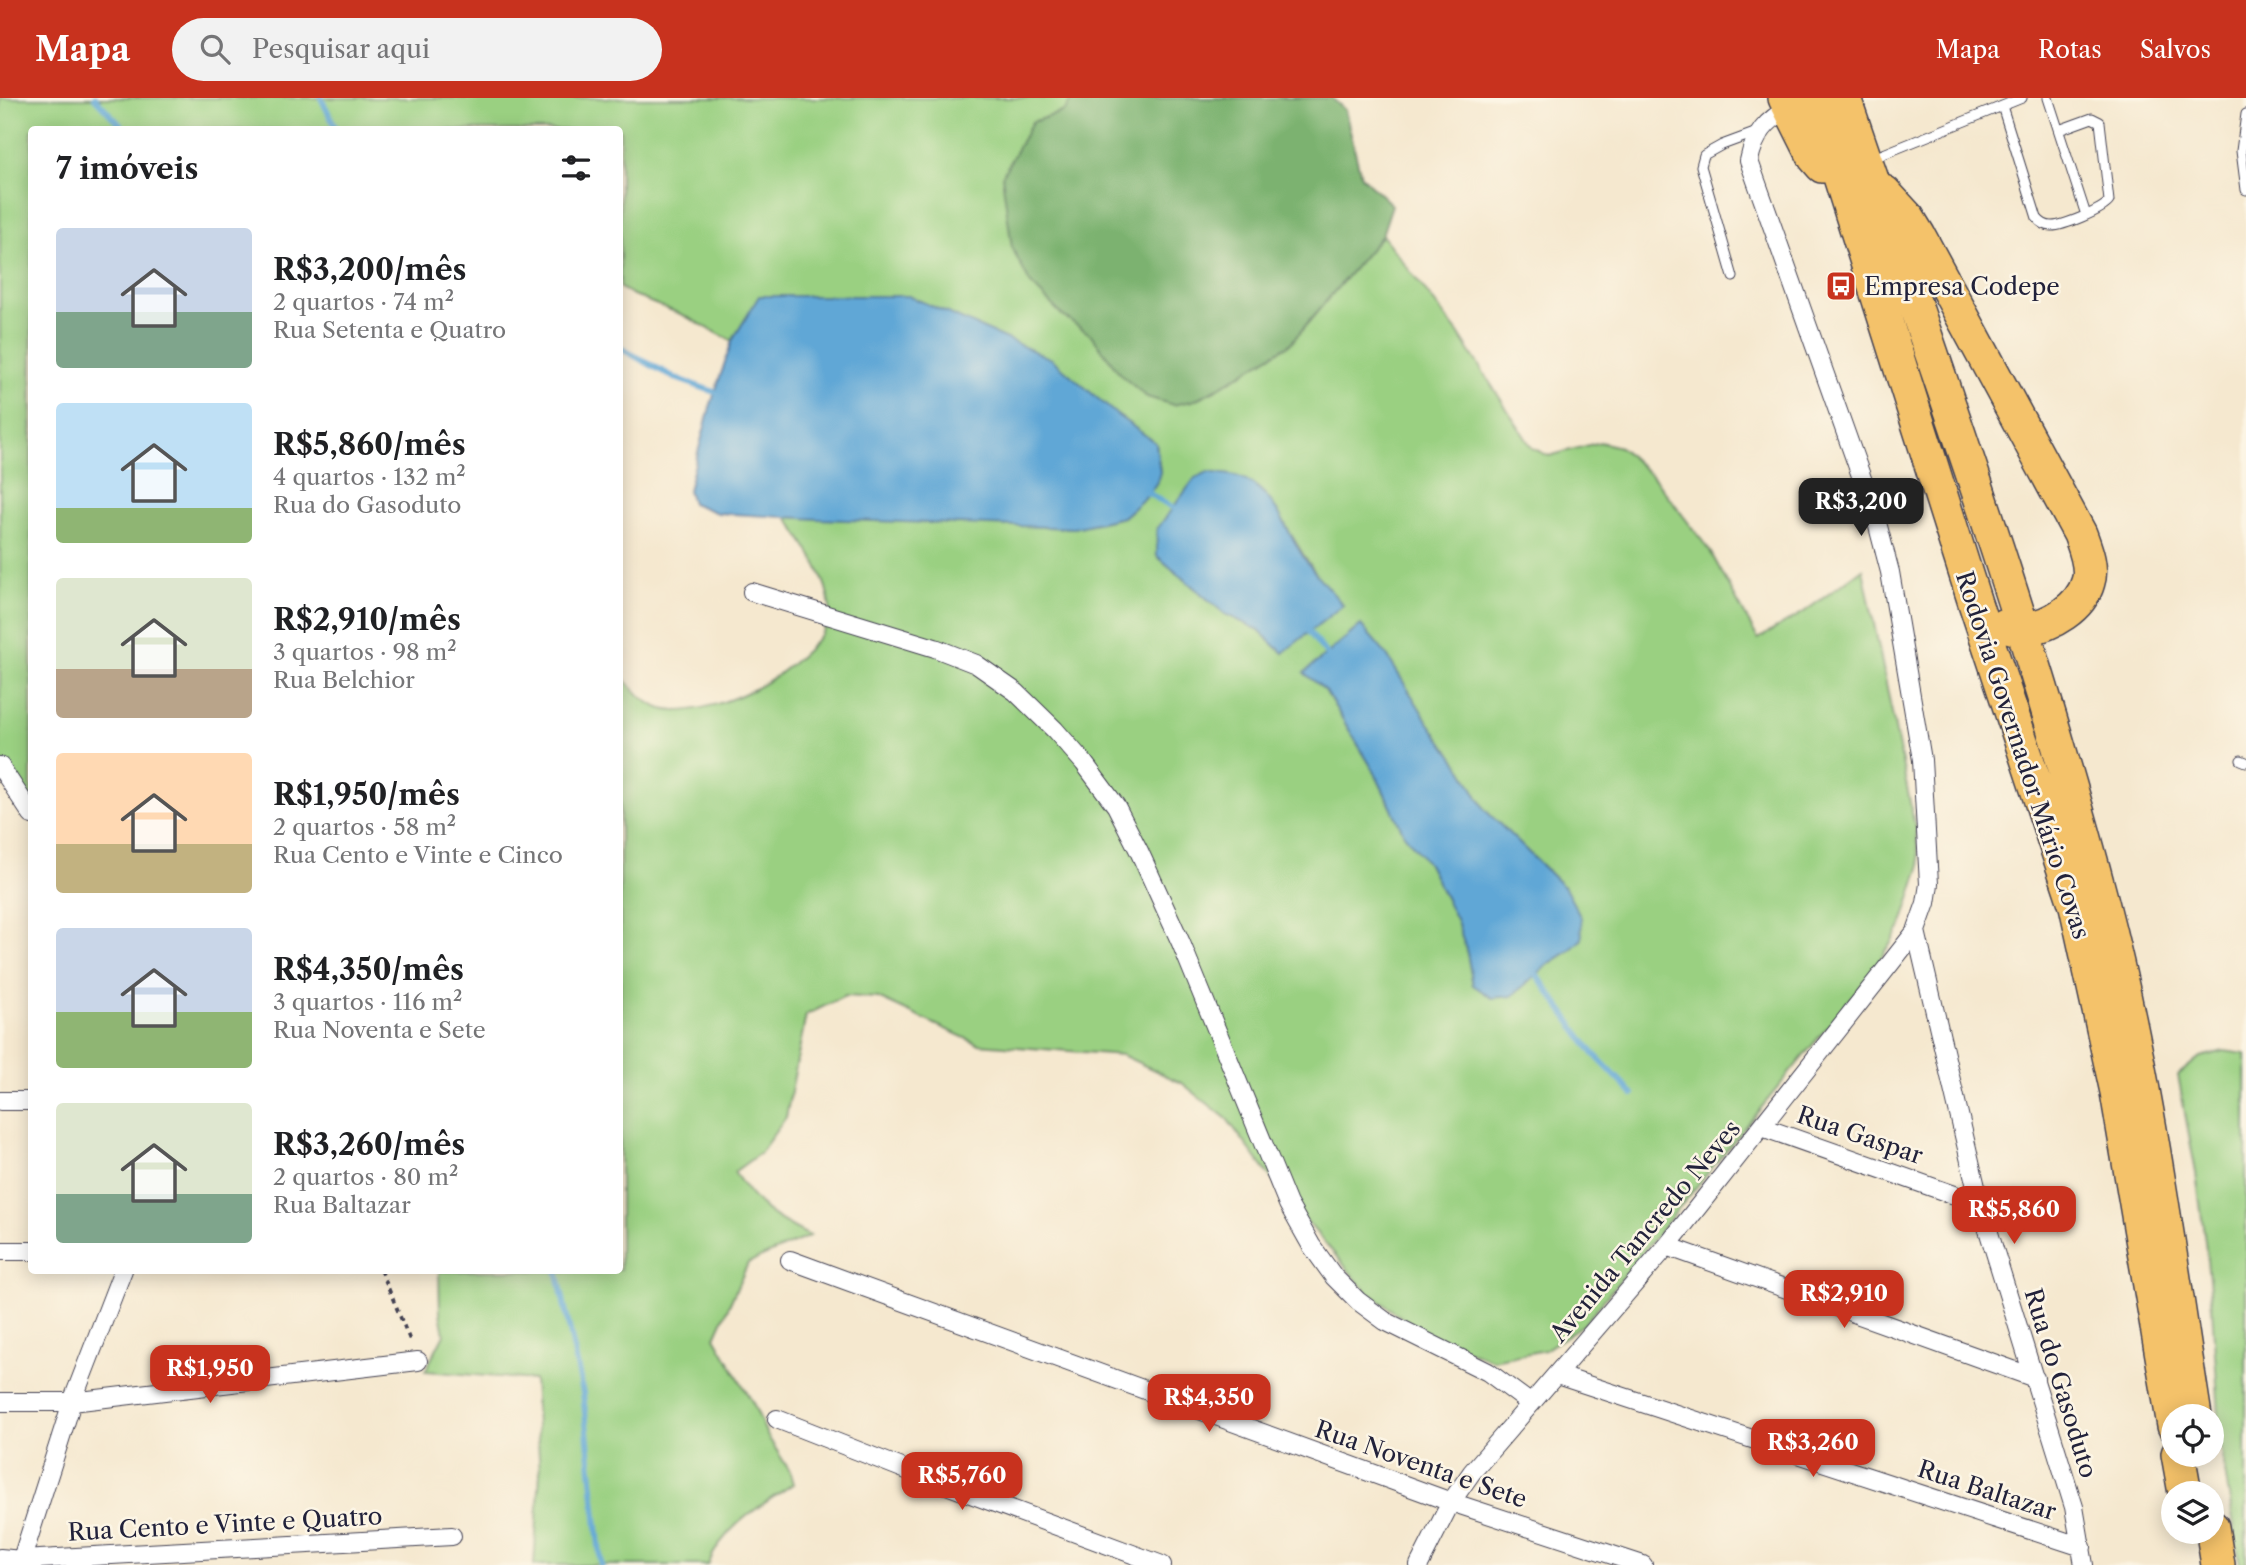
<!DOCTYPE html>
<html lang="pt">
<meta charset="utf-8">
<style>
body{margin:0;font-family:"Libre Caslon Text",serif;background:#f2f2f2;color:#202124;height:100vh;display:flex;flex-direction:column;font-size:26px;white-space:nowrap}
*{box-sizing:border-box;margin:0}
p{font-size:23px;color:#757577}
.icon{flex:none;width:38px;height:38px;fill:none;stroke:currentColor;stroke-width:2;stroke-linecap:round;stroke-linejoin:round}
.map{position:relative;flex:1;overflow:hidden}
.panel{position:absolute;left:28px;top:28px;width:595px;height:1148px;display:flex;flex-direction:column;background:#fff;border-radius:7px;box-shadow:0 4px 18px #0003}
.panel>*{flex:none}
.fabs{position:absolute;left:2161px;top:1306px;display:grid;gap:14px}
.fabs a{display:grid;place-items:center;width:63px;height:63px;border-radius:50%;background:#fff;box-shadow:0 4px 18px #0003;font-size:35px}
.price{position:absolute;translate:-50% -60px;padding:0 16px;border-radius:14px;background:#c8321e;color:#fff;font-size:23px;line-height:46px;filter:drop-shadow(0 2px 4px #0008)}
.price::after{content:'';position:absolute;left:50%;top:42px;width:21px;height:16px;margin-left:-10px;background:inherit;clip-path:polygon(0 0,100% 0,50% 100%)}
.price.active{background:#222;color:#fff}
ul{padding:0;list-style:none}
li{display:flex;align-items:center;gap:21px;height:175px;padding:0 28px}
li span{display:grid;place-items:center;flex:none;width:196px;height:140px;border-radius:7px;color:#555}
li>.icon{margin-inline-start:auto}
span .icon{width:84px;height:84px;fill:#fffc;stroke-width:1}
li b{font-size:30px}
h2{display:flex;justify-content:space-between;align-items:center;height:84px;padding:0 28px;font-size:30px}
header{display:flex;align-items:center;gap:42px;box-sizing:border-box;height:98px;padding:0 35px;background:#c8321e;color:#fff}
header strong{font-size:33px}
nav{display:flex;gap:38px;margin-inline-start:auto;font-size:24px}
.search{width:490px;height:63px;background:#f2f2f2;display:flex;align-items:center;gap:18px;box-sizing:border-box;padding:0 24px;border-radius:38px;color:#757577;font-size:26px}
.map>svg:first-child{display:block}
</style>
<header>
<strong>Mapa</strong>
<div class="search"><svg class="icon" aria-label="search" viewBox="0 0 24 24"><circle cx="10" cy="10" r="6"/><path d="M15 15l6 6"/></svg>Pesquisar aqui</div>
<nav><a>Mapa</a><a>Rotas</a><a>Salvos</a></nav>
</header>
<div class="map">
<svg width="2246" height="1467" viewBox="0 0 2246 1467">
<rect width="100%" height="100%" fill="#fcf5e5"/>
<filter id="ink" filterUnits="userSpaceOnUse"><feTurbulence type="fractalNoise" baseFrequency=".0143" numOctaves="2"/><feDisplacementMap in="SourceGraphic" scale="14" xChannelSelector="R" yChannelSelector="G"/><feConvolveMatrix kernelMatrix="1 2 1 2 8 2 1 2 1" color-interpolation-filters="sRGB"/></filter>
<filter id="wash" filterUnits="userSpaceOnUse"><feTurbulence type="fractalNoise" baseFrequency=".00686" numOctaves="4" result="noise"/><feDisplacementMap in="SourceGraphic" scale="28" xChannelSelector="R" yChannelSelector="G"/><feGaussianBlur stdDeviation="1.57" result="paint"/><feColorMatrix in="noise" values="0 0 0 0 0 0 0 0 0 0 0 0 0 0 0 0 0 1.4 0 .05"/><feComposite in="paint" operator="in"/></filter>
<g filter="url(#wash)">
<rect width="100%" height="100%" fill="#f5e8cf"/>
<path fill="#9ad081" stroke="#5e795e" stroke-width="2" fill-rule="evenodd" d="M0 0H1072L1065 13 1032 24 1062 217 1192 303 1217 291 1290 246 1382 137 1458 235 1532 350 1549 358 1600 344 1620 349 1655 381 1710 453 1758 541 1804 514 1863 471 1915 729 1920 770 1901 829 1874 872 1585 1225 1545 1252 1493 1262 1422 1235 1365 1192 1280 1092 1227 1021 1182 985 1122 957 978 946 878 900 845 898 806 917 786 1019 760 1055 734 1074C758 1110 772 1119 810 1138L748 1165 715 1239 754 1307 767 1337 789 1372 793 1386C760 1408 723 1429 708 1467H534L540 1375 534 1282 425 1273 444 1236 440 1215 439 1173 620 1172V577C636 594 650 613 676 613 700 613 730 603 752 592 777 580 832 540 830 510 827 476 805 447 787 419L1074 430 1123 419 1149 396 1160 374 1156 345 1117 317 760 198 732 243 683 217 637 199 620 190V32H32L31 704 0 660ZM1279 418C1293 437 1302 457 1316 475L1283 555 1257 531 1225 516 1157 458ZM1386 556 1428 624 1462 671 1485 712 1565 790 1569 853 1550 865 1473 887 1467 855 1457 823 1428 766 1404 736 1374 673 1325 592 1305 575Z
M2224 953 2246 956V1467H2240L2221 1348 2212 1210 2205 1143 2196 1075 2178 977 2200 959Z"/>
<path fill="#7bb26f" stroke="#4e6a55" stroke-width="2" d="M1072 0H1332L1345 12 1361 78 1392 107 1382 137 1290 246 1216 291 1192 303 1173 307 1147 299 1122 278 1091 237 1062 217 1030 185 1012 150 1002 78 1032 24 1065 13Z"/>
<path fill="#60a7d6" stroke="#416488" stroke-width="2" d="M759 198H909L1052 261 1117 317 1156 345 1160 374 1157 384 1149 396 1123 419 1074 430 817 421 717 415 692 405 688 392 710 309 732 243Z
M1208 374C1220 376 1236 376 1246 382 1275 397 1285 429 1301 455 1312 474 1329 490 1343 507L1283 555 1257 531 1225 516 1157 458V431L1195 380Z
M1361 527 1386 556 1428 624 1462 671 1485 712 1565 790 1581 820 1582 841 1569 853 1550 865 1512 898 1492 900 1473 887 1467 855 1457 823 1428 766 1404 736 1374 673 1325 592 1304 575Z"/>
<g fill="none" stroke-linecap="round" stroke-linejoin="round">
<path stroke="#60a7d6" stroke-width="6" d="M95 0 125 32
M321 0 337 32
M620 250 675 280 720 296
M1143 392 1179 413
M1305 529 1331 562
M1532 870 1593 955 1633 996
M557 1172 583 1295 601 1467"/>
</g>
</g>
<g filter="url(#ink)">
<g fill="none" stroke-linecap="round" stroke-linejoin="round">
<g stroke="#424051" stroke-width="11">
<path id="lane" d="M2048 0 2086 117
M2002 8 2037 120C2041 125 2045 128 2052 128 2063 128 2103 112 2109 103L2100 24 2092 20 2059 32
M2246 16 2241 53 2246 92
M1871 61 2022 0
M1733 179 1701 68 1704 57 1722 47 1760 33
M2241 662 2246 664"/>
</g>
<g stroke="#424051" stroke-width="20">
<path id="street" d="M752 494 935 550 976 566 1016 594 1055 632 1084 665 1116 708 1139 753 1181 845 1288 1106 1311 1147 1334 1179 1358 1203 1385 1223 1488 1274 1531 1306
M0 668 32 717
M1916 833 1980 1106 2074 1409 2084 1467
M0 1003H32
M1762 1029 1980 1106
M1667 1148 2035 1280
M0 1153H32
M790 1162 1451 1404 1643 1467
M1557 1277 2082 1449
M0 1304H72L418 1263
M777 1321 917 1376 1162 1467
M0 1460 22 1462 452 1438
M20 1467 72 1304 123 1172
M1419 1467 1451 1404 1472 1374 1667 1148 1916 833 1926 805 1929 786 1922 662 1890 474 1875 417 1749 63C1754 37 1767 21 1790 10"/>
</g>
<g stroke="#424051" stroke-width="36">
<path id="highway" d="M1785 0 1815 60 1822 68
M1815 0 1975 505 2076 808 2117 994 2174 1328
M1844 0C1935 267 2031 532 2102 804 2146 973 2168 1146 2195 1318
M1884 94 1908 120 1919 138 2080 436C2085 450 2093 469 2088 484 2081 510 2051 527 2026 531 2020 532 2012 529 2005 527
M2178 1356 2185 1395
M2212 1429 2218 1467"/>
</g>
<path stroke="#424051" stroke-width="3.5" stroke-dasharray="5 5" stroke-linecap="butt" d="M381 1172 411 1245"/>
<use href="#lane" stroke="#fff" stroke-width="9"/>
<use href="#street" stroke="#fff" stroke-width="18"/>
<use href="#highway" stroke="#f4c26a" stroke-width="33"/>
</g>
</g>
<defs>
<g id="bus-square" transform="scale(1.575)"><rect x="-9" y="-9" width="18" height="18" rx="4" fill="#c8321e" stroke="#fcf5e5"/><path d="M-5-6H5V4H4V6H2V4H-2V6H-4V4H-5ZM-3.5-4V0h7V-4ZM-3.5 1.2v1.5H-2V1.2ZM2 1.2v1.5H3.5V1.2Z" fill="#fff"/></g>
</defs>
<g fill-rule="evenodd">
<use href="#bus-square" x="1841" y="188"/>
</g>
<g text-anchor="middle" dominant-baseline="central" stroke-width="5" stroke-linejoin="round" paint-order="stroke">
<g font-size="24" fill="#22223b" stroke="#fcf5e5" text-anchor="start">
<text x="1864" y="188">Empresa Codepe</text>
</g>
<g font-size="24" fill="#22223b" stroke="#fcf5e5">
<text transform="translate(2023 657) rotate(72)">Rodovia Governador Mário Covas</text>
<text transform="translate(1860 1037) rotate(19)">Rua Gaspar</text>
<text transform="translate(1645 1133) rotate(-50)">Avenida Tancredo Neves</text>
<text transform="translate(2061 1285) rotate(73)">Rua do Gasoduto</text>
<text transform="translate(1421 1366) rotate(19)">Rua Noventa e Sete</text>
<text transform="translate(1987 1392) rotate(18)">Rua Baltazar</text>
<text transform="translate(225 1426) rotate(-3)">Rua Cento e Vinte e Quatro</text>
</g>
</g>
</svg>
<div class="fabs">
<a><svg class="icon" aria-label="locate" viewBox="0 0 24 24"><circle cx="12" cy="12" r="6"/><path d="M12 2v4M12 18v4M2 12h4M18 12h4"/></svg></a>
<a><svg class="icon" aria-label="layers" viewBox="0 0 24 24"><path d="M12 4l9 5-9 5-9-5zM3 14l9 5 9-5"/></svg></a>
</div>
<b class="price active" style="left:1861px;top:440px">R$3,200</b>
<b class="price" style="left:2014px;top:1148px">R$5,860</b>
<b class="price" style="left:1844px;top:1232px">R$2,910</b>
<b class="price" style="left:210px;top:1307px">R$1,950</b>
<b class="price" style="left:1209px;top:1336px">R$4,350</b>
<b class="price" style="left:1813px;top:1381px">R$3,260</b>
<b class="price" style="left:962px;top:1414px">R$5,760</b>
<section class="panel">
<h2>7 imóveis<svg class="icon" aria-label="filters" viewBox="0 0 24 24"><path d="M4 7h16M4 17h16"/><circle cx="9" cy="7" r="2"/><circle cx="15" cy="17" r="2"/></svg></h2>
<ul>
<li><span style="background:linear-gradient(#c9d6e8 60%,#7fa58c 0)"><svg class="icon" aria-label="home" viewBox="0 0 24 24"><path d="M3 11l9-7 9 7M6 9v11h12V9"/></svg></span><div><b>R$3,200/mês</b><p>2 quartos · 74 m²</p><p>Rua Setenta e Quatro</p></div></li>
<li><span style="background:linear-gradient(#bfe0f5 75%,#8fb573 0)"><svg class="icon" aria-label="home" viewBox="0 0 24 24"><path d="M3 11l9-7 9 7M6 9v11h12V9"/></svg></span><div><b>R$5,860/mês</b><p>4 quartos · 132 m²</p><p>Rua do Gasoduto</p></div></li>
<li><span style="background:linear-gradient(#dfe7d0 65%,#b9a48a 0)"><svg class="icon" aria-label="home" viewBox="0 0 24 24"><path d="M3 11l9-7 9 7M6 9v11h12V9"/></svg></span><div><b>R$2,910/mês</b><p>3 quartos · 98 m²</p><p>Rua Belchior</p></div></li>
<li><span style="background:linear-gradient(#ffd9b3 65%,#c2b280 0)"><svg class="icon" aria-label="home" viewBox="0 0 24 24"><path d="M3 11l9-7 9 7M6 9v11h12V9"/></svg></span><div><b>R$1,950/mês</b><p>2 quartos · 58 m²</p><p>Rua Cento e Vinte e Cinco</p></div></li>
<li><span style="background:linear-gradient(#c9d6e8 60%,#8fb573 0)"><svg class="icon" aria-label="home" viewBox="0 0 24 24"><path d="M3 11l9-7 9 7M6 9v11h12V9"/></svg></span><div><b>R$4,350/mês</b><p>3 quartos · 116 m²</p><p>Rua Noventa e Sete</p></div></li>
<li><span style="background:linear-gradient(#dfe7d0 65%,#7fa58c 0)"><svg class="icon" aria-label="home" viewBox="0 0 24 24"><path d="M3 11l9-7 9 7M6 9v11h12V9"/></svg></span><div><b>R$3,260/mês</b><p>2 quartos · 80 m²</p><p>Rua Baltazar</p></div></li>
</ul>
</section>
</div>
